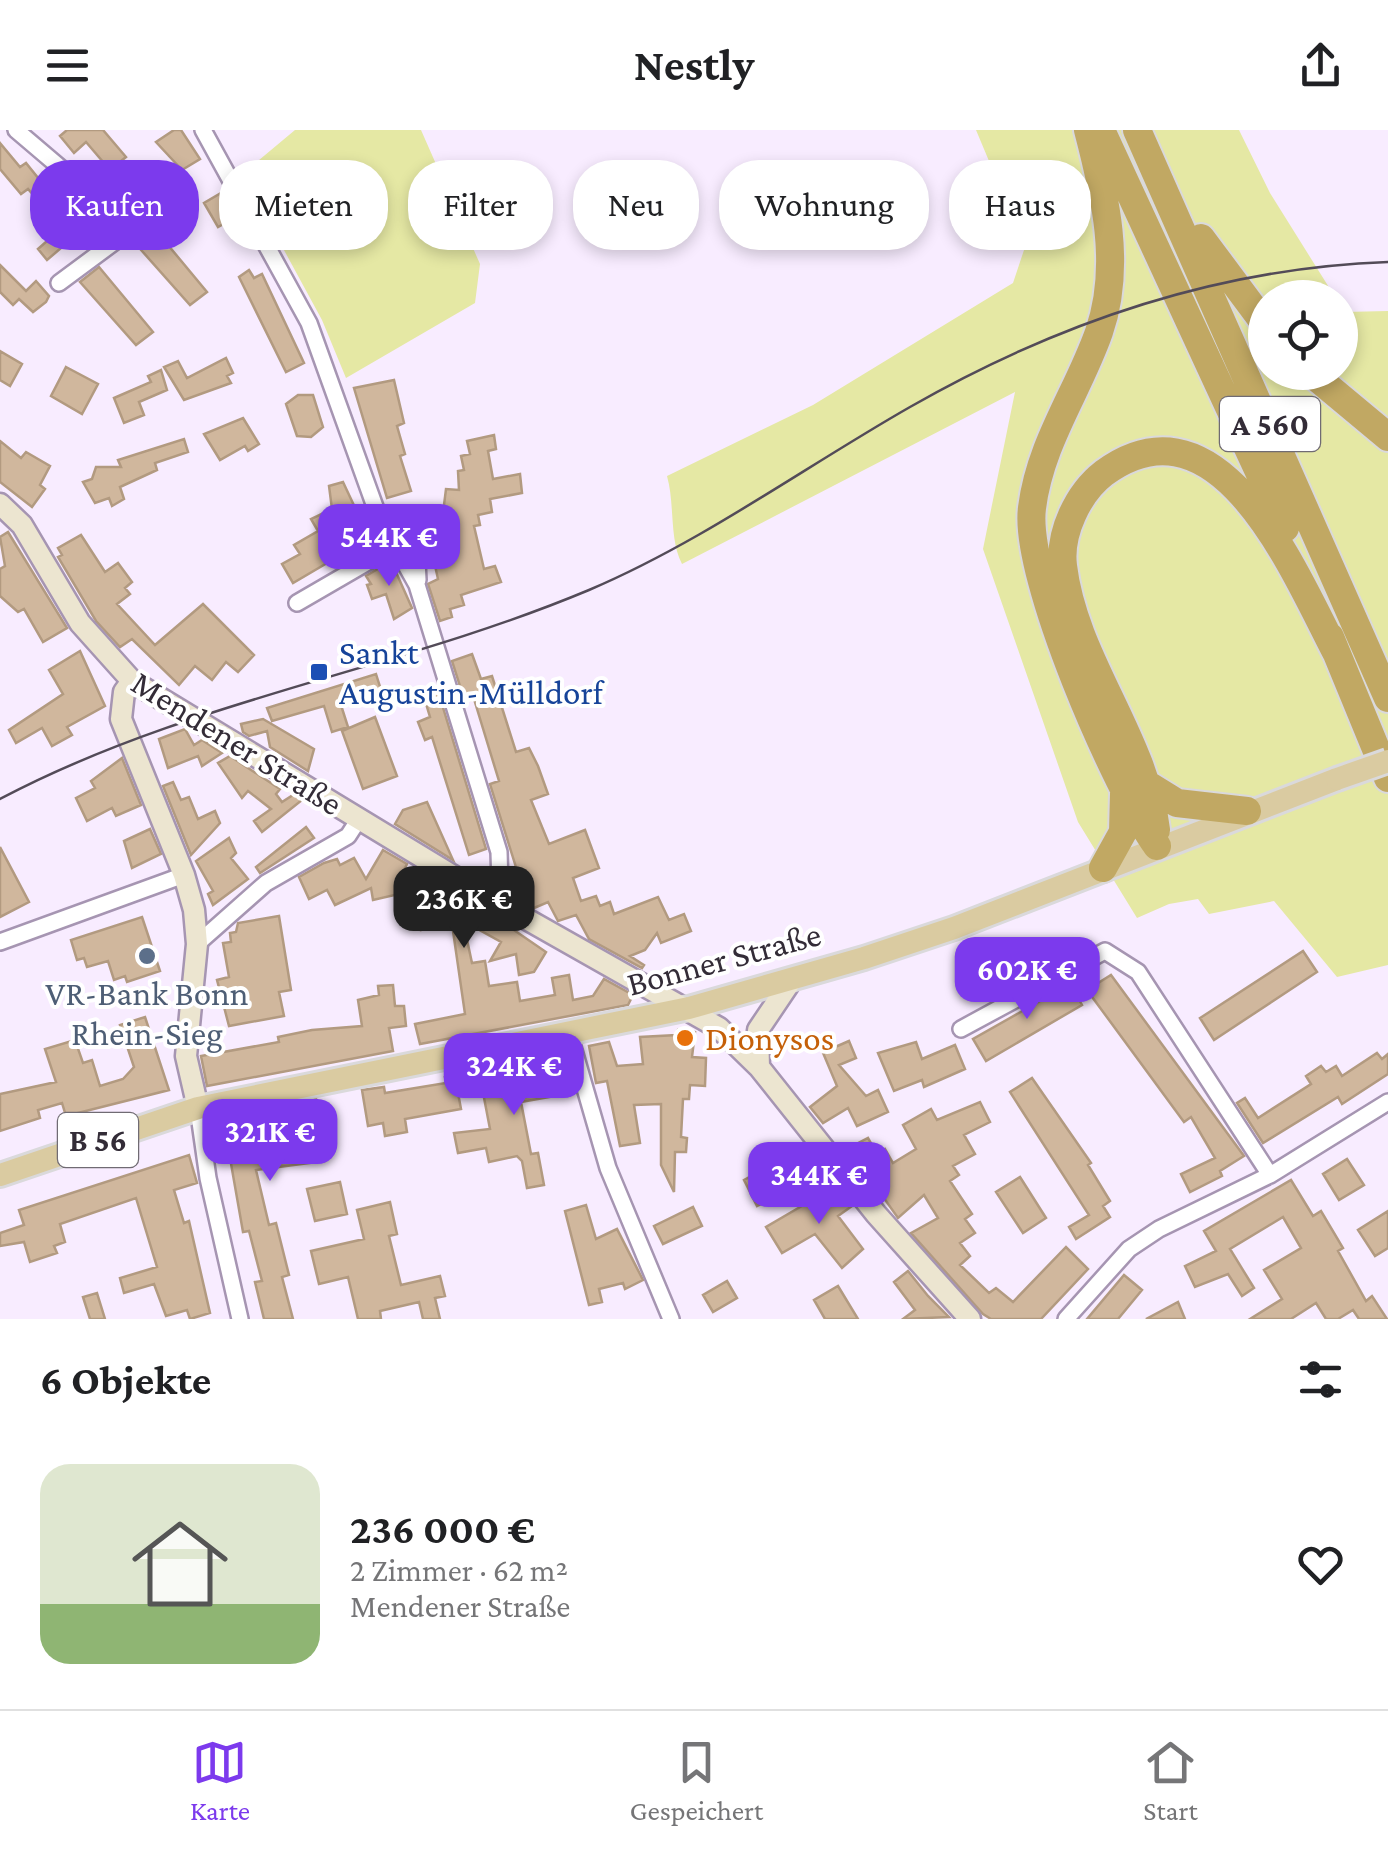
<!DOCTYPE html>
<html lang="de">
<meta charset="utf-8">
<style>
body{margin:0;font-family:"Crimson Pro",serif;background:#f6f6f6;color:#202124;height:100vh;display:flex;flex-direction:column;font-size:38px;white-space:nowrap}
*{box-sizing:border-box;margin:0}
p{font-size:32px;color:#757577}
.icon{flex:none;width:55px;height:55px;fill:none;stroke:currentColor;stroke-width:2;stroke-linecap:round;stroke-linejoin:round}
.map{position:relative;height:1189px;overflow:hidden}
.panel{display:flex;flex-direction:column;background:#fff;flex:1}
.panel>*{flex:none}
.banner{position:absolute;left:30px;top:30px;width:1330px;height:90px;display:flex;gap:20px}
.fabs{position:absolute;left:1248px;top:150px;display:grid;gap:20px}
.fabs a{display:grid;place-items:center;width:110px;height:110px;border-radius:50%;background:#fff;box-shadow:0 5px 15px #0003;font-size:50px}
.price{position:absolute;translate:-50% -85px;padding:0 22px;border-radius:20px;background:#7c3aed;color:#fff;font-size:32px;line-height:65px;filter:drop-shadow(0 2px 5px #0008)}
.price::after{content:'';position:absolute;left:50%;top:60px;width:30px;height:22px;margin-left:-15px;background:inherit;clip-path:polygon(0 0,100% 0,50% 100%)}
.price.current{background:#222;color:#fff}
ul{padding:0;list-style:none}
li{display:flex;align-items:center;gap:30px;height:250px;padding:0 40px}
li span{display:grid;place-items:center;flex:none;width:280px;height:200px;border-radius:30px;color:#555}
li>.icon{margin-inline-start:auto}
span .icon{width:120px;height:120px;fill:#fffc;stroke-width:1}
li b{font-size:42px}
h2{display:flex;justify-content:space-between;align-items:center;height:120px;padding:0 40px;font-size:42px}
.chip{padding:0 35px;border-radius:40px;background:#fff;box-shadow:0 5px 15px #0003;font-size:35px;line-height:90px}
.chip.current{background:#7c3aed;color:#fff}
header{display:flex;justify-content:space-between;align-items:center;height:130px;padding:0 40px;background:#fff;font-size:45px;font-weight:700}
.tabs{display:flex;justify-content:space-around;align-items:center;height:140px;border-top:2px solid #e0e0e0;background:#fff;font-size:28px;color:#757577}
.tabs a{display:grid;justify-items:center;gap:5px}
.tabs .current{color:#7c3aed}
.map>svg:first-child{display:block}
</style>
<header><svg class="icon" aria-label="menu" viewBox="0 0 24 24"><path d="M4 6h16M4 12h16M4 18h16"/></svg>Nestly<svg class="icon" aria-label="share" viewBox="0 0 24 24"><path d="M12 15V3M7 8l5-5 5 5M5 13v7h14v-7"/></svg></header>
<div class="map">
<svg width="1388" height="1189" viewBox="0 0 1388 1189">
<rect width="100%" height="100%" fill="#f8ecff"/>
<path fill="#e5e8a4" d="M295 0H421L480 134 475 173 346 248 322 190 247 52 246 41Z
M976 0H1239L1270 63 1335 167 1265 168V242H1340V176L1344 182 1388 181V835L1337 847 1274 771 1209 784 1198 769 1169 774 1137 788 1078 692 983 419 1015 262 682 434C669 409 675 374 667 346L813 275 1013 153 1025 117Z"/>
<path fill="#d0b79d" stroke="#b29a80" stroke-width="2.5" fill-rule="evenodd" d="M67 0H103L126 27 110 40 86 12 74 23 60 6Z
M174 0H181L200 29 182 40 156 12Z
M0 13 20 37 26 33 51 64 56 59 73 79 80 83 86 77 96 88 47 130 38 119 62 98 28 59 21 64 0 39Z
M221 63 234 88 218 97 204 73Z
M153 97 207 162 190 175 134 112Z
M0 135 26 161 36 151 49 166 46 172 33 182 19 169 13 175 0 162Z
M99 137 153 202 136 215 80 152Z
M249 140 254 148 262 144 304 233 286 242 239 147Z
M0 221 22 234 10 256 0 250Z
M226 228 233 243 227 246 231 253 184 270 164 237 178 231 187 248Z
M66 237 98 254 82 284 51 266Z
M161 240 167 260 139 272 144 285 124 293 114 268 151 252 148 246Z
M394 250 404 293 397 296 405 324 400 326 411 361 387 368 354 258Z
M298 265H313L323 297 311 307 297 306 286 274Z
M243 288 259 314 248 321 245 316 220 330 204 304Z
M494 305 496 319 488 321 493 349 520 344 522 363 490 369 492 382 478 385 480 395 474 396 484 439 495 436 501 452 461 465 464 475 450 479 452 487 440 491 428 454 438 449 432 422 444 420 439 391H442L446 359 459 360 458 341 464 340 461 326 470 324 467 311Z
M184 309 188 322 155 333 157 340 120 357 124 369 112 376 109 368 95 373 83 352 92 349 96 337H121L118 330Z
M0 311 21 328 26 322 50 336 40 355 45 359 32 377 0 352Z
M343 352 358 384 346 390 356 416 293 453 282 434 300 424 294 415 318 401 311 389 332 379 329 356Z
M8 402 67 498 43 512 24 479 18 482 0 466V439L5 436 0 407Z
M81 405 105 442 118 433 132 452 125 458 130 464 117 474 155 515 203 474 254 525 238 542 226 532 212 550 195 536 179 555 132 509 120 517 96 491 58 427 62 425 58 418Z
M391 431 412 478 394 489 386 464 372 469 367 455 371 454 366 446Z
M80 521 105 576 67 597 72 605 52 616 42 598 16 613 9 600 63 564 49 540Z
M472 524 481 549 492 546 516 622 529 618 538 636 548 664 531 670 549 714 585 700 599 738 573 748 581 771 596 766 600 776 610 772 614 784 658 767 669 790 684 784 691 801 661 813 657 803 645 820 630 826 644 835 642 838 589 809 576 785 558 791 548 772 534 778 518 769 525 766 490 654 499 651 474 569 465 572 452 531Z
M376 544 381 560 340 572 348 597 332 602 324 576 272 591 267 578Z
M438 561 486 719 469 725 432 607 425 610 418 592 430 587 424 567Z
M375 587 397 646 363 659 342 601Z
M263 589 314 619 308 641 270 617 267 601 249 606 243 602 241 594Z
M185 599 194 615 202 610 222 623 202 636 198 626 168 638 159 609Z
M230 626 280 659 276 664 282 672 293 665 302 670 262 702 254 691 271 679 248 661 242 668 218 633Z
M122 628 141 675 116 686 112 678 87 691 76 668 95 658 91 651Z
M173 652 181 670 189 667 198 689 215 681 220 693 191 725 163 656Z
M427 672 453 730 395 694 403 680Z
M306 697 314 708 260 743 256 737Z
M150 699 161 724 132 738 124 711Z
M229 708 236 723 231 728 248 749 213 775 208 764 213 761 196 731Z
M0 717 29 772 0 787Z
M383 720 407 734 405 738 495 787 546 822 534 842 519 845 516 824 490 831 501 812 463 791 472 833 485 831 489 856 517 852 520 871 555 865 552 848 569 845 573 870 593 866 604 849 633 865 628 875 420 914 415 894 465 884 452 794 421 800 418 772 403 763 373 770 371 758 335 775 327 760 309 769 299 747 324 733 337 729 340 735 354 728 366 749Z
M279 786 291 860 279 862 284 886 229 896 217 850 229 847 223 813 231 812 230 803 236 802 238 793Z
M142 787 160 841 127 852 125 846 114 850 108 831 87 837 84 828 77 830 71 810Z
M1303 821 1317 842 1214 910 1200 888Z
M1111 845 1244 1026 1220 1041 1222 1046 1190 1062 1181 1044 1215 1028 1191 987 1184 992 1087 860Z
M1070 854 1082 875 986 931 973 909Z
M393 855 395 876H404L406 896 389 898 393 921 207 956 201 926 279 912 278 907 312 900 362 896 358 870 379 865 378 856Z
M145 887 169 960 66 986 62 973 38 980 40 988 0 1001V964L56 952 45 919 75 910 83 933 92 930 100 956 123 949 134 937 120 895Z
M678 900 695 902 692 927 706 928 705 956 690 955 689 969H683L681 1007 687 1008 686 1022H675L674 1062 661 1035V974L634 975 640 1013 620 1016 607 951 596 953 589 916 609 912 617 936 643 934 640 907 677 905Z
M849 911 856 928 839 935 866 966 878 960 888 982 857 996 848 978 823 993 810 977 837 956 821 918 826 921Z
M916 912 922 929 955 915 965 939 924 957 922 950 894 961 878 923Z
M1377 923 1382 929 1388 924V944L1342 974 1338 967 1263 1013 1237 973 1245 968 1258 988 1311 954 1306 946 1321 936 1326 942 1336 936 1342 946Z
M567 936 572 963 521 972 531 1024 538 1023 544 1055 527 1058 522 1031 517 1026 489 1032 486 1018 458 1023 454 1003 490 999 481 952Z
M467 943 470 961 458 963 461 979 405 989 407 1002 385 1006 383 993 368 996 362 960 384 957 385 963 446 953 445 947Z
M1032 948 1091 1033 1088 1035 1110 1071 1103 1076 1110 1087 1076 1109 1069 1097 1089 1085 1010 962Z
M316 969 325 1031 256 1040 269 1095 276 1093 289 1145 282 1147 293 1189H264L255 1152 262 1151 249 1101 243 1102 223 988ZM298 984 302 1020 248 1026 244 994Z
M980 972 990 992 964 1005 975 1024 953 1036 959 1045 950 1051 972 1084 965 1089 975 1103 960 1113 970 1126 960 1135 989 1163 996 1158 1013 1172 1066 1117 1088 1139 1041 1189H991L983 1184 911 1103 938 1088 924 1065 898 1088 857 1030 854 1032 845 1020 868 1008 877 1024 885 1019 893 1033 916 1019 903 995 931 979 937 990Z
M805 1017 825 1042 757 1076 744 1050Z
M189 1025 197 1053 174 1060 184 1093 189 1091 210 1183 190 1189 187 1180 166 1186 154 1154 124 1163 120 1148 157 1137 136 1068 60 1094 65 1112 54 1116 57 1123 30 1132 24 1112 0 1116V1103L24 1095 19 1080Z
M1347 1029 1364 1055 1339 1070 1323 1044Z
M1020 1047 1046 1088 1023 1103 996 1062Z
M1291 1050 1313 1086 1321 1081 1343 1118 1338 1121 1366 1171 1372 1166 1387 1189H1359L1353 1180 1338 1189H1326L1316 1173 1291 1189H1250L1282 1169 1264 1140 1301 1118 1283 1087 1230 1119 1254 1158 1242 1166 1228 1144 1195 1157 1185 1136 1216 1121 1204 1101Z
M340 1052 347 1084 315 1091 307 1059Z
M836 1056 852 1076 838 1086 863 1119 842 1138 815 1104 782 1123 766 1097Z
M390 1072 397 1104 389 1106 401 1155 440 1146 445 1166 435 1168 440 1189H423L419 1172 380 1181 381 1189H358L348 1147 319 1154 311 1121 364 1109 357 1080Z
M586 1075 596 1109 617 1099 643 1150 625 1159 623 1153 599 1159 602 1172 589 1175 565 1081Z
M693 1077 702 1096 663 1114 654 1096Z
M1388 1081V1118L1375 1126 1358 1100Z
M908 1141 928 1166 949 1187 903 1189 915 1180 894 1152Z
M1124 1145 1142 1160 1118 1189H1087Z
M727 1151 737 1168 713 1182 703 1165Z
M838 1156 858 1189H825L814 1170Z
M97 1163 105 1189H90L83 1167Z
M1178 1172 1185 1189H1146Z"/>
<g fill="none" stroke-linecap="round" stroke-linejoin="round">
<g stroke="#a695b2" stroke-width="20">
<path id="street" d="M16 0 130 97
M203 0 309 193 378 385 417 455 499 722 500 755 491 769
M59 153 175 67
M387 399 416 412 418 450
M297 473 397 415
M0 812 184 745
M197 814 266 753 348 706 359 689
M961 899 1105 821 1138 842 1270 1045
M569 903 608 1038 671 1189
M198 978 208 1048 240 1189
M1066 1189 1129 1119 1159 1099 1270 1045 1388 972"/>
</g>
<g stroke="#a695b2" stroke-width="25">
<path id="secondary" d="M0 374 22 395 80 493 132 551 491 769 719 898 759 937 876 1084 970 1189
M132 551 124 562 121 589 184 745 194 780 197 814 186 926 198 978
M759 937 758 900 793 848"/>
</g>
<g stroke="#dad9db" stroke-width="28">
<path id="primary" d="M0 1045 198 978 689 878 864 828 954 798 1337 649"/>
</g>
<g stroke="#dad9db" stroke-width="32">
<path id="highway" d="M1088 0C1105 65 1122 136 1099 202 1078 262 1040 313 1032 378 1023 446 1116 659 1157 716
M1101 0 1285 398
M1137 0 1388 568
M1201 108 1265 194
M1310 242 1388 307
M1330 507 1388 648
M1143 652 1177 673 1247 681
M1156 700C1145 607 1074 529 1063 436 1059 403 1078 363 1104 343 1220 258 1295 444 1336 522
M1103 738 1123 702 1124 664"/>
</g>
<use href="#street" stroke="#fff" stroke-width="15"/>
<use href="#secondary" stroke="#ece5d0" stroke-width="20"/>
<use href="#primary" stroke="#dacba1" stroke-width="22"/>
<use href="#highway" stroke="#c1a863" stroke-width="28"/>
<path stroke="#534b58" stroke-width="2.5" d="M0 669C187 570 396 541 589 460 702 412 803 338 910 277 1057 193 1217 138 1388 132"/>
<g stroke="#dad9db" stroke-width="28" stroke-linecap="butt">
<path id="primary-bridge" d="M1337 649 1388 631"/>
</g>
<use href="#primary-bridge" stroke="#dacba1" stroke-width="22"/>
</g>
<rect fill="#1a4fb4" stroke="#fff" stroke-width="4" x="309" y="532" width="20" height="20" rx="5"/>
<circle fill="#5c6f8a" stroke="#fff" stroke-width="4" cx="147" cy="826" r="10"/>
<circle fill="#e8710a" stroke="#fff" stroke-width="4" cx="685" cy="908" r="10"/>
<g text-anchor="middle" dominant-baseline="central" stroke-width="8" stroke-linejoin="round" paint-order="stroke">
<g fill="#fff" stroke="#706b73" stroke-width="2.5">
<rect x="1220" y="267" width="100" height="54" rx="8"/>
<rect x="58" y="983" width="80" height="54" rx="8"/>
</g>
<g font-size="32" font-weight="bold" fill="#332c37">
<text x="1270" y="294">A 560</text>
<text x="98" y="1010">B 56</text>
</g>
<g font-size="35" fill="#164399" stroke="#fff" text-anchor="start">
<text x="339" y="522">Sankt<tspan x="339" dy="40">Augustin-Mülldorf</tspan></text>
</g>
<g font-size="35" fill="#332c37" stroke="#fff">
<text transform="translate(237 613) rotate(32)">Mendener Straße</text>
<text transform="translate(724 829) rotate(-15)">Bonner Straße</text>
</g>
<g font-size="35" fill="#4e5e75" stroke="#fff">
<text x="147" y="863">VR-Bank Bonn<tspan x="147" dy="40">Rhein-Sieg</tspan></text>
</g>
<g font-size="35" fill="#c56008" stroke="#fff" text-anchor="start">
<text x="705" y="908">Dionysos</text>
</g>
</g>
</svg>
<div class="fabs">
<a><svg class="icon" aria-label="locate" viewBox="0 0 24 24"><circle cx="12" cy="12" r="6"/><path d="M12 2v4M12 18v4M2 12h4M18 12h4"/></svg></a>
</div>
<b class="price" style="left:389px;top:459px">544K €</b>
<b class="price current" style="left:464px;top:821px">236K €</b>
<b class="price" style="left:1027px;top:892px">602K €</b>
<b class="price" style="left:514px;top:988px">324K €</b>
<b class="price" style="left:270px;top:1054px">321K €</b>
<b class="price" style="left:819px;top:1097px">344K €</b>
<div class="banner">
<a class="chip current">Kaufen</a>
<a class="chip">Mieten</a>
<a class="chip">Filter</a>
<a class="chip">Neu</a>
<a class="chip">Wohnung</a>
<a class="chip">Haus</a>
</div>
</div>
<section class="panel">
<h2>6 Objekte<svg class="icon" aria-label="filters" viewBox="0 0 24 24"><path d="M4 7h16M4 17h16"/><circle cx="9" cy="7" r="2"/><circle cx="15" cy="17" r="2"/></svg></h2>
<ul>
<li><span style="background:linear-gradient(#dfe7d0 70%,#8fb573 0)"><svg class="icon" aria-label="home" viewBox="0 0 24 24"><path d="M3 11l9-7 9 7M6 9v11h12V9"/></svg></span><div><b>236 000 €</b><p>2 Zimmer · 62 m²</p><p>Mendener Straße</p></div><svg class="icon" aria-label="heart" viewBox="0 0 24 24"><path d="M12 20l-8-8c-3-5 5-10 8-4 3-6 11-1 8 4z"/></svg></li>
</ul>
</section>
<nav class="tabs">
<a class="current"><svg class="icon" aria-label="map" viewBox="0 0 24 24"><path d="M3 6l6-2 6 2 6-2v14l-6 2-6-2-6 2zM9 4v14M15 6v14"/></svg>Karte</a>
<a><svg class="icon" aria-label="saved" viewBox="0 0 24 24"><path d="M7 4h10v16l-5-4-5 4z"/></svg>Gespeichert</a>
<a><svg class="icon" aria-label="home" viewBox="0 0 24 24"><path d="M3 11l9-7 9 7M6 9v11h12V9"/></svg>Start</a>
</nav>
